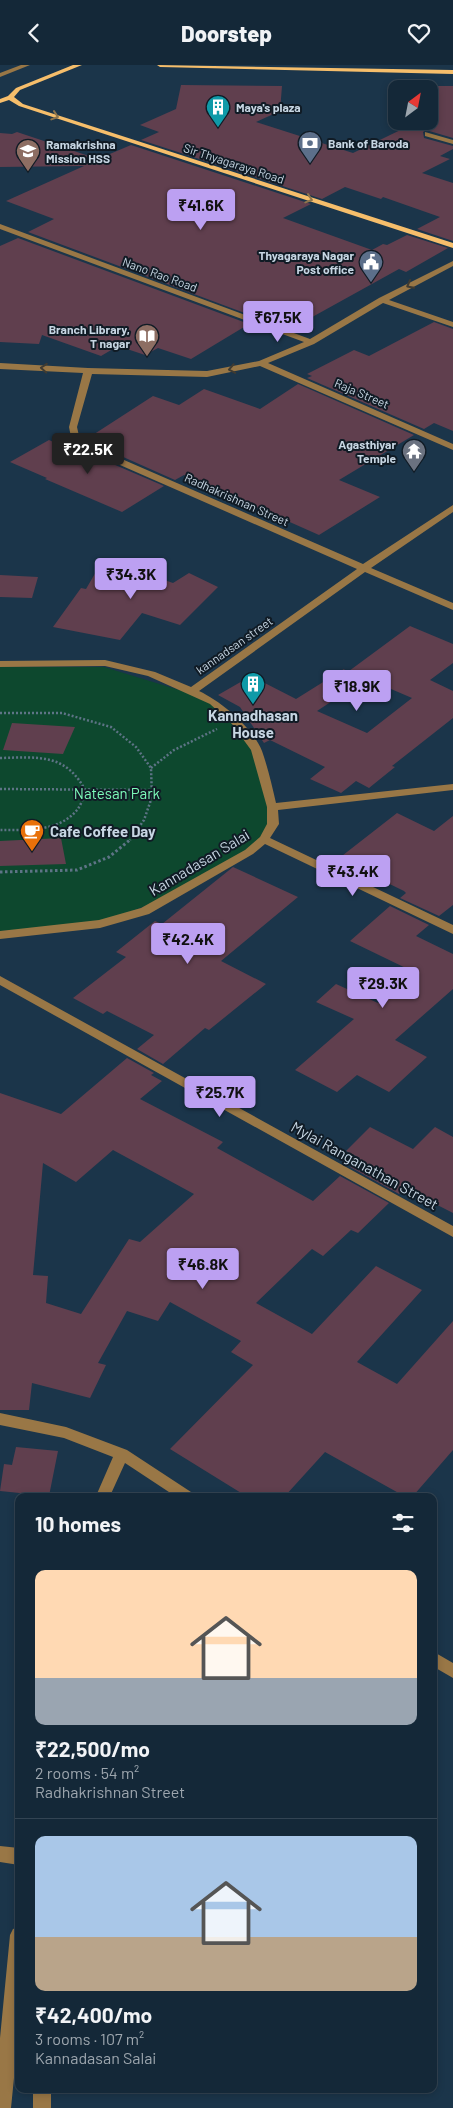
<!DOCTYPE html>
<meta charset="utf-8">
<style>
body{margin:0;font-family:Barlow,sans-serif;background:#1d3040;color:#f1f3f6;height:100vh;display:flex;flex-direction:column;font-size:19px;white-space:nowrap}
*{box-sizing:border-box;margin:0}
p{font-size:16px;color:#9da6ae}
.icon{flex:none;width:28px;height:28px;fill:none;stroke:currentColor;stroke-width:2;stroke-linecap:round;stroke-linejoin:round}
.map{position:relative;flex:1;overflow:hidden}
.drawer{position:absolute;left:15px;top:1428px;width:422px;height:600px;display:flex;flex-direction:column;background:#142838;border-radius:10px;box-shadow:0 2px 8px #0003,0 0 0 1px #334453}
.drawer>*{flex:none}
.needle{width:32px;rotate:32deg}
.controls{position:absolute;left:388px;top:15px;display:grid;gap:10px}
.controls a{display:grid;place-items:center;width:50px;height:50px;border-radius:10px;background:#142838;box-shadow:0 2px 8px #0003,0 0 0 1px #334453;font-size:25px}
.price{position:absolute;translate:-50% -42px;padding:0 11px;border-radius:5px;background:#bca0f2;color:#111;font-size:16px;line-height:32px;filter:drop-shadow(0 1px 2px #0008)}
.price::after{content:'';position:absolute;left:50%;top:30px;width:15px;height:11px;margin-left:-8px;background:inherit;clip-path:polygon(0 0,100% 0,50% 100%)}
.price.active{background:#222;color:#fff}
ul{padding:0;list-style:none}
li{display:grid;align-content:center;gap:10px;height:265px;padding:0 20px}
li+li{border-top:1px solid #334453}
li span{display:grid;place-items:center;height:155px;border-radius:10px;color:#555}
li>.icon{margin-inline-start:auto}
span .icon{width:90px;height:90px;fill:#fffc;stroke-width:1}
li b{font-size:21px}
h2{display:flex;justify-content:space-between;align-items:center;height:60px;padding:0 20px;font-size:21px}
header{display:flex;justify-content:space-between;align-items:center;height:65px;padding:0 20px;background:#142838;font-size:22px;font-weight:800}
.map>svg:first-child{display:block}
</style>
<header><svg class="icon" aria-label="back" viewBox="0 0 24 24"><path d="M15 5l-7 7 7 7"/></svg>Doorstep<svg class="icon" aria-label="heart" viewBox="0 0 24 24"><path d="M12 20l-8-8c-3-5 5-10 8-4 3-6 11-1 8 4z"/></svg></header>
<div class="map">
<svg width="453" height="2043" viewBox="0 0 453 2043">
<rect width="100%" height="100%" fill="#1b354a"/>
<path fill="#0d482e" d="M0 602H104L189 628 211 639 261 687 277 755 253 783 196 822 92 861 0 866Z"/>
<path fill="#603f4e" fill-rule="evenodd" d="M181 20 282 21 280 46 256 57 353 88 419 56H429V24H421L420 21H453V73L426 65 423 67 424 73 453 81V84L440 91 450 94 422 108 453 118V176L417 164 440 152 383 132 381 134 345 122 322 134 141 75 159 67 140 60 176 44Z
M17 67 98 94 131 80 311 139 283 153 372 185 383 179 387 180 407 170 448 183 406 207 399 204 296 261 264 249 258 253 28 167 54 154 6 136 84 101 0 102V68L12 69Z
M18 173 249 259 191 294 158 283 145 290 118 281 101 291 42 270 39 279 0 277V181Z
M434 257 453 264V366L434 358 424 364 307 313 312 311 307 309 354 285 369 291Z
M298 319 414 370 339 415 380 432 319 470 184 410 175 415 85 375 153 331 179 340 204 324 260 344Z
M49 375 69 384 75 380 78 384 164 421 122 447 45 414 47 413 10 397Z
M104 493 130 497 128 502 173 518 189 508 218 522 180 560 142 548 120 575 53 562 81 523 86 524Z
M0 510 38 512 32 533 0 532Z
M410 561 453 579V598L430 615 453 626V653L392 701 395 702 369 723 356 716 341 728 310 714 325 702 270 675 264 678 240 642 218 630 251 611 296 634 344 604 355 621 317 646 367 668 412 633 349 606Z
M12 658 75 662 63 689 3 685Z
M397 748 434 766 453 751V840L439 851 400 833 406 828 404 826 338 794Z
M61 773 66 799 0 801V776Z
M233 802 298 832 221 896 266 919 209 965 205 963 163 999 137 984 154 970 107 946 103 949 73 933 126 892 116 887 155 856 162 859Z
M390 841 429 860 416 871 453 889V924L395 975 427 992 389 1027 357 1010 337 1027 295 1005 354 954 316 937 336 919 378 938 414 907 350 876Z
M127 993 154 1008 151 1010 162 1016 140 1034 223 1077 217 1083 313 1136 340 1111 389 1138 358 1168 351 1165 323 1191 312 1184 256 1238 312 1269 376 1201 422 1225 357 1297 397 1319 453 1256V1385L413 1431H404L325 1387 285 1431H246L170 1384 253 1300 231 1287 241 1276 170 1237 158 1256 127 1246 98 1298 106 1300 90 1333 32 1318 29 1345H0V1028L61 1049ZM113 1085 194 1129 140 1177 129 1174 81 1249 46 1238 48 1211 33 1210 43 1098 76 1117Z
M370 1062 413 1084 435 1062 453 1072V1148L404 1123 399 1129 350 1102 360 1093 346 1086Z
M16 1382 58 1386 49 1431 0 1426 4 1399 12 1400Z"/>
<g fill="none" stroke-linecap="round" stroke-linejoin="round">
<path stroke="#5e7486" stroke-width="2.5" stroke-dasharray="2 2" stroke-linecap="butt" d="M0 648H62L111 662 136 682 151 703 152 732 144 755 130 775
M0 693C38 692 67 688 86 727 83 733 81 740 77 745 59 767 26 765 0 765
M151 703 174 685 217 664
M0 724 152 725"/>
<path stroke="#5e7486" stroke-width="3" stroke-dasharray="2.5 2.5" stroke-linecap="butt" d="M0 807 77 805 109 792 131 774"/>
<path fill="#997746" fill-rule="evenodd" d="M21 0H30L0 12V8Z
M425 67 453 75V79L425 71Z
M0 159 310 274 379 233 453 196V201L389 235 453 257V262L383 238 314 279 268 298 453 379V385L260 301 207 312 92 309 77 362 79 371 85 378 363 499 453 440V447L371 503 453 538V545L365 507 199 626C222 637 252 662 262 686 268 703 272 721 276 738L453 719V725L278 745 279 759 270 773 453 860V869L265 779 253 789 149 849 100 863 0 874V866L99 855 141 843 245 785 260 772 267 759V742L251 685 232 659 210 639 148 611 105 601 0 602V596L105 595 155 607 191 622 357 504 79 382 71 372 69 362 83 308 0 304V298L88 303 207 306 259 296 304 277 0 164Z
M0 911 453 1161V1172L0 920Z
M0 1348 66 1362 127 1385 191 1427 193 1431H175L125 1398 110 1431H96L113 1392 64 1373 0 1360Z
M434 1587 453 1598V1613L434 1602Z
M0 1781 19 1783V1800L0 1797Z
M19 1862V1963L11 2043H0V1973L10 1870 13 1864Z
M33 2024H51V2043H33Z"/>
<path fill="#f6be6b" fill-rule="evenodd" d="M73 0H82L20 25 14 32 23 39 453 178V183L19 41 9 35 0 38V34L8 31 16 23Z
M157 0 453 5V9L160 2Z"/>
</g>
<defs><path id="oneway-chevron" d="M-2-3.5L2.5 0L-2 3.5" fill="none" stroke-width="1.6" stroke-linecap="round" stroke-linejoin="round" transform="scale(1.25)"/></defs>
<g stroke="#8e754c">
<use href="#oneway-chevron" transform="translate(55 51) rotate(18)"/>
<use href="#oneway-chevron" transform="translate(309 134) rotate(18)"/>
</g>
<g stroke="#403b31">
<use href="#oneway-chevron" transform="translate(410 220) rotate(152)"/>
<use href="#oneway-chevron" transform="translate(44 303) rotate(-176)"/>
<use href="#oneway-chevron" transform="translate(232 304) rotate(169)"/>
</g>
<defs>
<g id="building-pin" transform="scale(1.25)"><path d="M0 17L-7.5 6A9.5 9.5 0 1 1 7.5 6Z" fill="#0f9aa8" stroke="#101b25"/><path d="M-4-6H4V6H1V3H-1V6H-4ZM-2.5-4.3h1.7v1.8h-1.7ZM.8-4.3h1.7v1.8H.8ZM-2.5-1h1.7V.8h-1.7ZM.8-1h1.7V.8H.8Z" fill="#fff"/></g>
<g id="bank-pin" transform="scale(1.25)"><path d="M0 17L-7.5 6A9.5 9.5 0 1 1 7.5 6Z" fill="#5c6f8a" stroke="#101b25"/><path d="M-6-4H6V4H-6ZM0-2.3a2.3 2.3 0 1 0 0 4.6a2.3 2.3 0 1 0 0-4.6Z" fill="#fff"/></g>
<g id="school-pin" transform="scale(1.25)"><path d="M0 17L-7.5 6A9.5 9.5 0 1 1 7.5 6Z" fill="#8d6e63" stroke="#101b25"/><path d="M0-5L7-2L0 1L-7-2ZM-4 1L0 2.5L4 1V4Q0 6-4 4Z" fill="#fff"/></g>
<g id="civic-pin" transform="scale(1.25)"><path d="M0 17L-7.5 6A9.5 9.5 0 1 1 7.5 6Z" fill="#5c6f8a" stroke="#101b25"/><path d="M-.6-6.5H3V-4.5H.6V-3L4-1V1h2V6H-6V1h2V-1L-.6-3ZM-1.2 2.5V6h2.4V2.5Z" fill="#fff"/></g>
<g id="library-pin" transform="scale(1.25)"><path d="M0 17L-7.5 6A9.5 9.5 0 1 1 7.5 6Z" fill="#8d6e63" stroke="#101b25"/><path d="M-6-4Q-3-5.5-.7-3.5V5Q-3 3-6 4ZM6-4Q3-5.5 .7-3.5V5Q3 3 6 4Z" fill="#fff"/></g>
<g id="temple-pin" transform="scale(1.25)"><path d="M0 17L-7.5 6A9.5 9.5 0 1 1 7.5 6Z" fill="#6b7280" stroke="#101b25"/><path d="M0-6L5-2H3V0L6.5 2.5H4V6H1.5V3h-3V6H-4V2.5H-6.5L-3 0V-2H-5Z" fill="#fff"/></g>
<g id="cafe-pin" transform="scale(1.25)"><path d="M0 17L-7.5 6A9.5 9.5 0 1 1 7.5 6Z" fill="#e8710a" stroke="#101b25"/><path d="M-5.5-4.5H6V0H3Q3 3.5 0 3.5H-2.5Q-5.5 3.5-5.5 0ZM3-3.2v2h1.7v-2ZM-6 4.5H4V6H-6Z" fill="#fff"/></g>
</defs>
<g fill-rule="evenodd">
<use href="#building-pin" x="218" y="42"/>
<use href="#bank-pin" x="310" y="78"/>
<use href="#school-pin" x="28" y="86"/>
<use href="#civic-pin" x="371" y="197"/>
<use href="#library-pin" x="147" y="271"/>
<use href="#temple-pin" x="414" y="386"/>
<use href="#building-pin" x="253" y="619"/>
<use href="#cafe-pin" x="32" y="766"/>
</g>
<g text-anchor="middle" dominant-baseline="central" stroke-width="4" stroke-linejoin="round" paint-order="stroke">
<g font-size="12" font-weight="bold" fill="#c7d6e3" stroke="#101b25" text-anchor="start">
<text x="236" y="42">Maya's plaza</text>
<text x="328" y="78">Bank of Baroda</text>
<text x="46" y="79">Ramakrishna<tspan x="46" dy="14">Mission HSS</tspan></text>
<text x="354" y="190" text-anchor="end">Thyagaraya Nagar<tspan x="354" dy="14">Post office</tspan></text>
<text x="130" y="264" text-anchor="end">Branch Library,<tspan x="130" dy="14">T nagar</tspan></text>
<text x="396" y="379" text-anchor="end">Agasthiyar<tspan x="396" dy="14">Temple</tspan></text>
</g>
<g font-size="12" fill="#c7d6e3" stroke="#101b25">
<text transform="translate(234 98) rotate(18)">Sir Thyagaraya Road</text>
<text transform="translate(160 209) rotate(20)">Nano Rao Road</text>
<text transform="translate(362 328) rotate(23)">Raja Street</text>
<text transform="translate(237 434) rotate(24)">Radhakrishnan Street</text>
<text transform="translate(234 580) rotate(-35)">kannadsan street</text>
</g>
<g font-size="15" font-weight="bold" fill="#c7d6e3" stroke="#101b25">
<text x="253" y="650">Kannadhasan<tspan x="253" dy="17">House</tspan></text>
<text x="50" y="766" text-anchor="start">Cafe Coffee Day</text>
</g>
<g font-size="15" fill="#7dfbba" stroke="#101b25">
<text x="117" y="728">Natesan Park</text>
</g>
<g font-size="15" fill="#c7d6e3" stroke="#101b25">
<text transform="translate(199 797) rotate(-31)">Kannadasan Salai</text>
<text transform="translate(365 1100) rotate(29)">Mylai Ranganathan Street</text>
</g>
</g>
</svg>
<div class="controls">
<a><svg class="needle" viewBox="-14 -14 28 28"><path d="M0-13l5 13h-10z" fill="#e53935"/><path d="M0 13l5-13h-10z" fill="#9da6ae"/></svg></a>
</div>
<b class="price" style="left:201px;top:166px">₹41.6K</b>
<b class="price" style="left:278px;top:278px">₹67.5K</b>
<b class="price active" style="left:88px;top:410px">₹22.5K</b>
<b class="price" style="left:131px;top:535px">₹34.3K</b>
<b class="price" style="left:357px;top:647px">₹18.9K</b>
<b class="price" style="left:353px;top:832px">₹43.4K</b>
<b class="price" style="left:188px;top:900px">₹42.4K</b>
<b class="price" style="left:383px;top:944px">₹29.3K</b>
<b class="price" style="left:220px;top:1053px">₹25.7K</b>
<b class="price" style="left:203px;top:1225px">₹46.8K</b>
<section class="drawer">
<h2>10 homes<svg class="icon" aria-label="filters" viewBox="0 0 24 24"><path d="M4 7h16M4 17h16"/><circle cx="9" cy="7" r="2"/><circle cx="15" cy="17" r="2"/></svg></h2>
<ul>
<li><span style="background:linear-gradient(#ffd9b3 70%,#9aa5b1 0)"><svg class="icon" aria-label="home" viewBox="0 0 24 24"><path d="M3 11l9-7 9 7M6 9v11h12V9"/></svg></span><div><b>₹22,500/mo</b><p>2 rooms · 54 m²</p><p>Radhakrishnan Street</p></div></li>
<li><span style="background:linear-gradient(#a9c7e8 65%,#b9a48a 0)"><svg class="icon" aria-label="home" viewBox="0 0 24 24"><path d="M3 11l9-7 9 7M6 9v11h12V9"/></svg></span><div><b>₹42,400/mo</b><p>3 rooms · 107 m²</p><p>Kannadasan Salai</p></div></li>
</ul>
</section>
</div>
